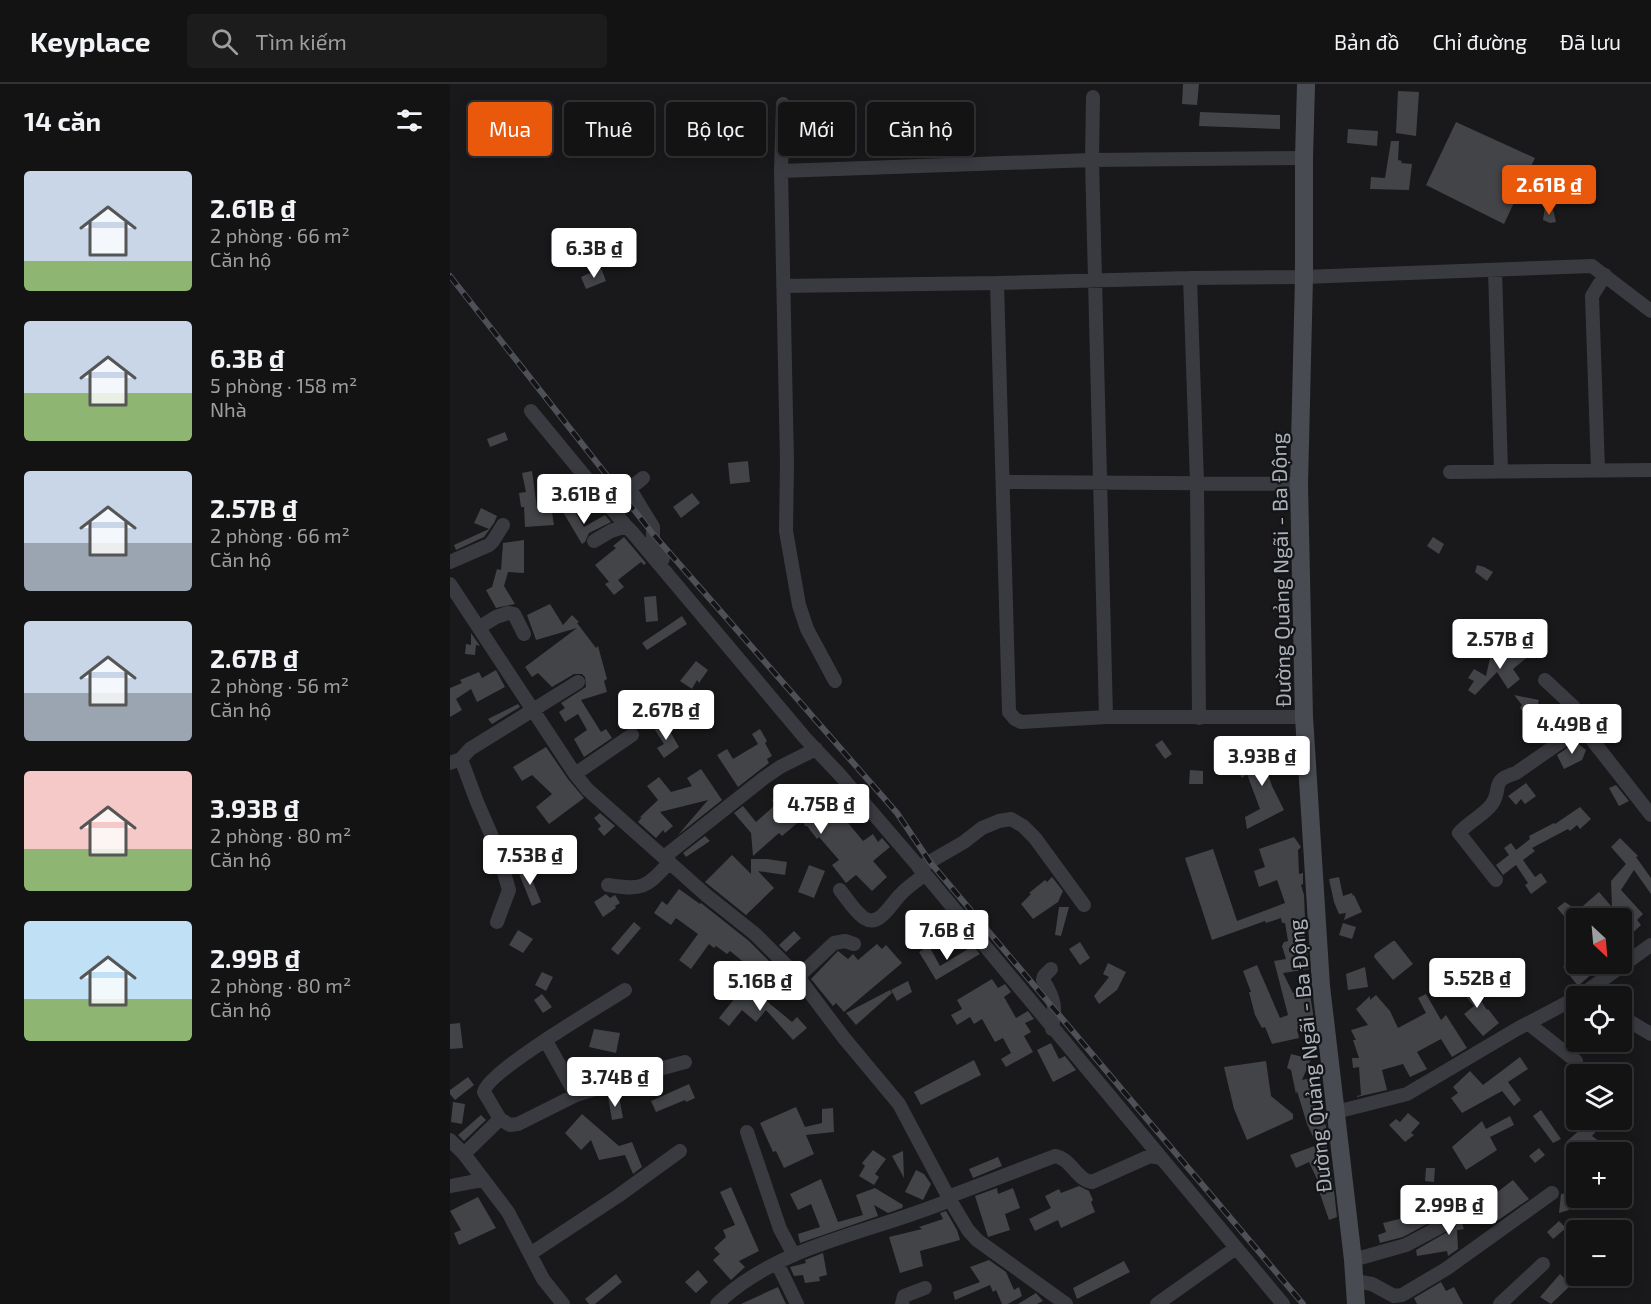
<!DOCTYPE html>
<html lang="vi">
<meta charset="utf-8">
<style>
body{margin:0;font-family:"Exo 2",sans-serif;background:#1c1c1d;color:#f1f3f6;height:100vh;display:flex;flex-direction:column;font-size:22px;white-space:nowrap}
*{box-sizing:border-box;margin:0}
p{font-size:20px;color:#9d9ea0}
.icon{flex:none;width:33px;height:33px;fill:none;stroke:currentColor;stroke-width:2;stroke-linecap:round;stroke-linejoin:round}
.map{position:relative;flex:1;overflow:hidden}
.sheet{display:flex;flex-direction:column;background:#131314;width:450px}
.sheet>*{flex:none}
.hud{position:absolute;left:18px;top:18px;width:570px;height:54px;display:flex;gap:12px}
.needle{width:39px;rotate:154deg}
.controls{position:absolute;left:1116px;top:824px;display:grid;gap:12px}
.controls a{display:grid;place-items:center;width:66px;height:66px;border-radius:6px;background:#131314;box-shadow:0 3px 15px #0003,0 0 0 2px #323234;font-size:30px}
.price{position:absolute;translate:-50% -51px;padding:0 14px;border-radius:6px;background:#fff;color:#222;font-size:20px;line-height:39px;filter:drop-shadow(0 2px 3px #0008)}
.price::after{content:'';position:absolute;left:50%;top:36px;width:18px;height:14px;margin-left:-9px;background:inherit;clip-path:polygon(0 0,100% 0,50% 100%)}
.price.current{background:#ea580c;color:#fff}
ul{padding:0;list-style:none}
li{display:flex;align-items:center;gap:18px;height:150px;padding:0 24px}
li span{display:grid;place-items:center;flex:none;width:168px;height:120px;border-radius:6px;color:#555}
li>.icon{margin-inline-start:auto}
span .icon{width:72px;height:72px;fill:#fffc;stroke-width:1}
li b{font-size:26px}
h2{display:flex;justify-content:space-between;align-items:center;height:72px;padding:0 24px;font-size:26px}
.chip{padding:0 21px;border-radius:6px;background:#131314;box-shadow:0 3px 15px #0003,0 0 0 2px #323234;font-size:21px;line-height:54px}
.chip.current{background:#ea580c;color:#fff}
header{display:flex;align-items:center;gap:36px;box-sizing:border-box;height:84px;padding:0 30px;background:#131314;border-bottom:2px solid #323234}
header strong{font-size:28px}
nav{display:flex;gap:33px;margin-inline-start:auto;font-size:21px}
.search{width:420px;height:54px;background:#1c1c1d;display:flex;align-items:center;gap:15px;box-sizing:border-box;padding:0 21px;border-radius:6px;color:#9d9ea0;font-size:22px}
main{display:flex;flex:1;min-height:0}
.map>svg:first-child{display:block}
</style>
<header>
<strong>Keyplace</strong>
<div class="search"><svg class="icon" aria-label="search" viewBox="0 0 24 24"><circle cx="10" cy="10" r="6"/><path d="M15 15l6 6"/></svg>Tìm kiếm</div>
<nav><a>Bản đồ</a><a>Chỉ đường</a><a>Đã lưu</a></nav>
</header>
<main>
<section class="sheet">
<h2>14 căn<svg class="icon" aria-label="filters" viewBox="0 0 24 24"><path d="M4 7h16M4 17h16"/><circle cx="9" cy="7" r="2"/><circle cx="15" cy="17" r="2"/></svg></h2>
<ul>
<li><span style="background:linear-gradient(#c9d6e8 75%,#8fb573 0)"><svg class="icon" aria-label="home" viewBox="0 0 24 24"><path d="M3 11l9-7 9 7M6 9v11h12V9"/></svg></span><div><b>2.61B ₫</b><p>2 phòng · 66 m²</p><p>Căn hộ</p></div></li>
<li><span style="background:linear-gradient(#c9d6e8 60%,#8fb573 0)"><svg class="icon" aria-label="home" viewBox="0 0 24 24"><path d="M3 11l9-7 9 7M6 9v11h12V9"/></svg></span><div><b>6.3B ₫</b><p>5 phòng · 158 m²</p><p>Nhà</p></div></li>
<li><span style="background:linear-gradient(#c9d6e8 60%,#9aa5b1 0)"><svg class="icon" aria-label="home" viewBox="0 0 24 24"><path d="M3 11l9-7 9 7M6 9v11h12V9"/></svg></span><div><b>2.57B ₫</b><p>2 phòng · 66 m²</p><p>Căn hộ</p></div></li>
<li><span style="background:linear-gradient(#c9d6e8 60%,#9aa5b1 0)"><svg class="icon" aria-label="home" viewBox="0 0 24 24"><path d="M3 11l9-7 9 7M6 9v11h12V9"/></svg></span><div><b>2.67B ₫</b><p>2 phòng · 56 m²</p><p>Căn hộ</p></div></li>
<li><span style="background:linear-gradient(#f6c9c9 65%,#8fb573 0)"><svg class="icon" aria-label="home" viewBox="0 0 24 24"><path d="M3 11l9-7 9 7M6 9v11h12V9"/></svg></span><div><b>3.93B ₫</b><p>2 phòng · 80 m²</p><p>Căn hộ</p></div></li>
<li><span style="background:linear-gradient(#bfe0f5 65%,#8fb573 0)"><svg class="icon" aria-label="home" viewBox="0 0 24 24"><path d="M3 11l9-7 9 7M6 9v11h12V9"/></svg></span><div><b>2.99B ₫</b><p>2 phòng · 80 m²</p><p>Căn hộ</p></div></li>
</ul>
</section>
<div class="map">
<svg width="1201" height="1220" viewBox="0 0 1201 1220">
<rect width="100%" height="100%" fill="#19191b"/>
<path fill="#434448" d="M733 0H749L747 21 732 20Z
M948 7 969 8 966 52 946 49Z
M750 28 830 31V45L749 42Z
M1006 38 1085 74 1054 140 976 101Z
M898 45 928 47 927 62 897 59Z
M941 57H949L948 76 952 77 951 79 962 80 959 106 920 105 921 93 935 94Z
M1095 123 1103 125 1106 138 1100 139 1093 136Z
M151 184 156 197 136 205 131 193Z
M55 348 58 356 40 363 37 355Z
M298 377 300 398 280 400 278 379Z
M82 387 87 424 101 422 104 441 75 443 74 423H71L69 409 76 408 72 389Z
M242 409 250 419 231 434 223 423Z
M122 423 134 443 155 431 161 438 139 449 135 458 132 460 113 428Z
M31 424 47 432 44 439 34 453 6 466 4 461 39 445 24 439Z
M174 453 196 479 194 481 191 478 168 496 174 503 164 511 155 500 159 498 145 481 166 464 163 462Z
M983 453 994 460 989 470 977 462Z
M74 456V489L58 488 54 502 65 520 46 524 36 506 42 503 47 485 51 486 53 459Z
M1027 481 1034 483 1043 488 1037 497 1025 488Z
M206 512 208 537 196 538 194 513Z
M100 520 113 541 122 531 129 538 127 539 146 564 148 562 157 595 154 597 157 608 131 616 151 648 156 645 162 654 134 673 124 655 137 646 128 630 115 638 109 628 115 624 111 619 136 603 135 593 132 590H124L102 603 88 589 82 593 75 583 127 544 86 556 77 531Z
M232 532 237 540 197 566 192 559Z
M21 549 30 562 26 561 25 571 15 570 16 560 21 561Z
M1071 560 1080 571 1063 585 1070 595 1058 605 1047 588 1025 611 1018 606 1024 597 1018 594 1024 585 1036 592 1040 574 1051 577Z
M246 577 258 586 249 599 247 596 242 605 230 597Z
M46 586 55 603 27 618 21 605 6 615 12 626 0 633V604L12 599 10 596 29 588 32 594Z
M1064 611 1089 616 1087 625 1093 627 1090 636 1079 633 1070 624 1072 621Z
M68 620 70 623 42 640 38 635Z
M215 639 229 663 214 674 207 664 214 660 205 646Z
M310 645 317 657 315 659 322 672 317 675 319 679 288 703 267 671 277 665 283 675 308 660 302 650Z
M712 656 722 670 715 675 705 661Z
M1126 658 1136 666 1132 676 1114 685 1107 671Z
M825 659 831 667 814 679 822 702 834 726 797 745 795 733 810 725 797 690 792 694 786 685Z
M96 663 118 695 134 714 99 740 86 723 102 710 82 691 72 697 63 683Z
M251 685 272 716 228 751 258 716 210 728 223 742 215 749 213 746 206 754 188 738 192 733 189 734 208 716 197 702 209 693 221 708 242 702 237 694Z
M740 686 753 687V700H739Z
M1076 699 1086 712 1075 720 1071 715 1066 721 1058 712Z
M1166 701 1179 717 1169 722 1159 704Z
M350 703 373 737 400 716 407 725 394 734 413 757 423 750 428 758 432 754 440 763 423 777 437 793 422 807 406 791 396 799 382 781 389 776 369 753 367 755 357 742H355L352 735 332 752 329 749 303 772 301 749 284 729 293 722 306 738 325 721 322 716 331 709 335 713Z
M1130 723 1141 735 1130 745 1127 741 1120 747 1118 745 1082 764 1085 767 1073 776 1085 793 1091 789 1097 798 1081 810 1075 801 1078 799 1066 781 1053 791 1046 781 1059 771 1054 764 1061 759 1066 766 1080 755 1079 752 1104 739 1105 740Z
M150 729 165 742 154 752 148 745 151 742 144 734Z
M255 752 260 757 236 773 233 769Z
M844 753 851 763 848 766 849 790 853 789V800L851 801 854 811 855 835 854 836 855 844H853L857 863 859 885 833 889 843 909 859 903 864 936 847 945 849 954 822 960 815 943 812 944 805 931 799 908H801L793 887 807 881 830 934 838 931 824 877 836 875 832 862 834 858 838 857 835 839H832L831 834 816 839 815 837 762 856 735 774 763 765 787 837 835 819 827 796 809 803 804 787 815 783 809 765Z
M1170 754 1188 772 1186 773 1201 794V810L1184 786 1171 806 1193 830 1187 836 1191 841 1177 854 1172 848V834H1152L1146 827 1136 834H1131L1126 828 1149 808 1162 823 1161 797 1176 780 1161 763Z
M282 771 301 790V775H317L337 778 335 791 308 787 324 804 296 831 255 798Z
M359 781 375 787 364 814 348 808Z
M77 783 91 818 82 822 68 787Z
M602 793 613 807 608 818 583 835 571 820 581 810 579 809 595 796 597 798Z
M889 793 893 812 902 809 903 812 904 811 912 828 894 836 896 829 889 830 884 818 879 795Z
M229 805 250 820 251 819 299 857 332 890 322 901 297 878 296 880 280 867 277 870 266 862 264 864 259 860 241 885 229 876 248 850 226 834 221 841 204 829 212 817 217 821Z
M156 810 160 814 165 811 170 819 165 822 166 824 153 833 144 818Z
M1115 818 1125 825 1115 833 1107 824Z
M609 823H619L611 852 605 851Z
M184 838 191 844 168 871 161 865Z
M893 839 906 843 902 855 889 851Z
M68 846 83 855 73 869 59 861Z
M344 847 351 854 336 868 329 861Z
M943 857H945L963 880 943 896 924 873 925 870Z
M630 858 640 874 630 881 619 865Z
M427 860 432 865 436 861 452 879 394 928 386 919 383 922 361 895 388 867 398 875 403 870 408 876Z
M479 862 490 882 523 862 530 870 486 896 469 868Z
M1126 871V879H1134L1143 889 1128 902 1113 883Z
M658 879 676 888 667 906 649 920 644 912 659 893 653 890Z
M915 883 918 903 898 906 896 890Z
M92 888 103 893 96 907 85 901Z
M1016 893 1037 926 1038 925 1049 939 1033 952 1014 930 1024 922 1004 898Z
M542 895 548 904 555 900 561 908 554 913 566 934 578 927 584 935 575 939 581 948 574 952 583 968 556 983 551 975 561 969 553 954 545 958 532 935 524 940 520 933 507 941 501 931 512 925 507 916Z
M458 897 462 908 447 917 441 906Z
M296 900 342 938 347 933 357 944 343 956 316 926 306 938 292 926 279 942 269 934Z
M440 906 442 909 406 941 396 929Z
M92 910 102 923 93 929 84 916Z
M976 910 991 936 996 931 1017 964 1002 973 991 955 967 968 977 985 960 993 953 980 932 986 937 1006 907 1013V1012L911 1011 909 983 903 984 902 974H909L903 956H906L901 946 918 941 906 925 920 912V916L926 911 940 927 948 944 976 929 968 914Z
M10 939 13 964 0 965V940Z
M144 945 170 949 166 969 139 963Z
M601 959 609 975 615 972 626 986 603 998 587 966Z
M841 970 861 975 852 996 861 994 863 1003 871 1002 873 1019 865 1021 876 1042 877 1052 874 1053 879 1069 875 1071 881 1084 882 1090 880 1091 883 1098 887 1133 879 1136 869 1107 872 1106 859 1078 846 1084 840 1071 867 1061 857 1040 847 1007 846 1010 841 986 837 984Z
M1070 973 1078 985 1058 998 1071 1016 1064 1022 1052 1007 1012 1029 1001 1014 1008 1009 1003 1003 1020 987 1033 1001Z
M524 976 531 991 471 1021 464 1008Z
M816 977 821 1012 843 1030V1035L797 1056 784 1025 774 983Z
M18 993 24 1001 5 1016 0 1010V1006Z
M239 1000 245 1014 236 1018 235 1016 206 1028 201 1017Z
M169 1012 173 1034 162 1036 158 1013Z
M3 1018 15 1020 12 1040 1 1038Z
M346 1023 355 1043 372 1039V1025L383 1024 384 1048 356 1051 364 1070 334 1084 326 1067 323 1068 310 1039Z
M1091 1026 1111 1055 1103 1059 1083 1032Z
M958 1029 970 1039 961 1049 964 1051 955 1058 939 1041 946 1035 950 1038Z
M132 1030 169 1062 182 1058 192 1083 183 1090 175 1071 149 1076 141 1056 131 1066 115 1049Z
M31 1031 36 1036 14 1057 8 1051Z
M1060 1032 1064 1041 1040 1053 1047 1066 1016 1086 1002 1063 1032 1037 1036 1045Z
M1137 1035H1144L1151 1042 1142 1052 1164 1068H1144L1136 1063 1132 1068H1127L1116 1058 1131 1045Z
M1089 1064 1095 1071 1085 1079 1079 1072Z
M423 1066 436 1075 425 1090 429 1093 424 1101 409 1092 415 1082 412 1079Z
M453 1067 454 1094 442 1072Z
M548 1073 552 1082 523 1094 519 1085Z
M976 1084H985L984 1098 975 1097Z
M466 1086 474 1090 481 1100 473 1116 455 1108Z
M371 1095 388 1138 413 1131 406 1111 425 1104 453 1121 452 1124 438 1129 424 1121 428 1132 350 1159 348 1150 370 1143 361 1120 348 1126 340 1110Z
M1063 1096 1079 1115 1047 1137 1032 1120Z
M629 1102 639 1107 643 1116 641 1118 645 1128 611 1144 608 1136 585 1147 579 1135 601 1124 595 1112 609 1105 611 1109Z
M281 1103 309 1167 289 1177 295 1183 281 1196 263 1176 270 1170 264 1164 276 1153 273 1146 285 1141 270 1108Z
M547 1104 548 1110 563 1104 570 1124 555 1130 560 1146 538 1153 525 1112Z
M982 1104 986 1134H988L953 1153 930 1159 928 1151 936 1148 933 1139 970 1130 967 1106Z
M1118 1109 1119 1126 1109 1129 1111 1110Z
M28 1113 46 1144 9 1161 4 1149 11 1146 0 1127Z
M1026 1125 1029 1136 1012 1139 1014 1145 1007 1146 1008 1165 998 1172 997 1167 967 1172 966 1166 1006 1143 1007 1134 1003 1130Z
M496 1127 507 1146 510 1156 470 1167 473 1182 450 1189 439 1153 472 1145 469 1143 493 1135 490 1129Z
M1109 1137 1116 1144 1103 1155 1097 1148Z
M373 1169 377 1191 369 1193 370 1197 355 1199 353 1191 344 1192 340 1183 356 1179 355 1176Z
M539 1176 556 1188 564 1206 569 1203 572 1212 558 1220H552L546 1206 543 1208 540 1201 505 1216 503 1208 530 1198 520 1183Z
M674 1177 680 1188 627 1215 623 1204Z
M248 1186 258 1198 246 1209 235 1198Z
M166 1190 172 1198 145 1220H139L135 1215Z
M1110 1190 1121 1201 1101 1220 1090 1213Z
M991 1198 996 1207 1004 1203 1013 1220H967L964 1214Z
M328 1203 336 1220H291Z
M586 1209 593 1217 587 1220H568Z"/>
<g fill="none" stroke-linecap="round" stroke-linejoin="round">
<path stroke="#3a3b41" stroke-width="14" d="M643 13 642 76 656 633
M333 20 331 87 337 379 336 447 349 521 357 545 385 597
M331 87 642 76 854 74
M1045 186 1051 387
M740 194 747 398 749 634
M547 199 559 628 565 635 571 638 656 633H854
M333 202 547 199 740 194 854 193 1142 182 1201 227
M81 327 176 442
M1148 386 1142 212 1155 191
M1000 388 1201 386
M193 394 183 402 181 407 203 443V455L213 474 210 481
M554 398 849 400
M144 457 161 447 176 442 182 448 355 654 390 691 475 790 833 1220
M0 478 39 461 43 457 53 441
M0 500 125 690 137 705 256 811 305 850 348 893 394 954 449 1020 500 1116 518 1146 527 1156 616 1220
M30 543 46 533 58 529 64 530 74 550
M1095 596 1124 623 1132 643 1201 731
M11 675 27 718 47 764 59 806 47 838
M0 679 11 675 20 665 128 598
M125 690 182 651
M214 773 314 694 330 683 366 665
M469 784 514 758 532 744 549 737 561 735 573 742 585 754 634 821
M1046 796 1009 749C1018 738 1033 732 1042 720 1053 704 1039 697 1066 689L1132 643
M158 801C194 807 196 803 220 778
M390 806C397 815 405 828 414 834 429 844 441 820 450 811 457 803 467 797 475 790
M601 885 594 892 593 896C605 915 606 923 602 945
M348 893 384 859 395 857 404 860
M1130 912 1201 861
M1172 933 1201 950
M1079 940 1126 977
M96 957 126 1011
M886 1028 957 1010 1067 945 1126 914
M50 1035 34 1008C37 988 153 920 175 906
M297 1048 330 1145 344 1171
M0 1056 14 1070 58 1128 93 1195 113 1220
M14 1070 50 1035 60 1041 68 1040 126 1011 191 990 235 978
M0 1102 32 1096
M498 1113 605 1072C622 1075 626 1096 642 1098L700 1072 711 1074
M80 1170 168 1112 230 1067
M903 1176 956 1161 999 1138
M327 1179 347 1220
M905 1197 922 1200 944 1212 952 1211 996 1185 1102 1109
M267 1220C329 1160 422 1149 500 1116
M452 1220 454 1212 475 1204
M707 1220 786 1164
M1050 1220 1093 1180"/>
<path stroke="#484b51" stroke-width="18" d="M856 0 854 74V193L849 400 854 633 871 902 903 1176 906 1220"/>
<g stroke="#4d5056" stroke-width="6">
<path id="rail" d="M0 192 203 450 447 729 480 778 853 1220"/>
</g>
<use href="#rail" stroke="#141417" stroke-width="4" stroke-dasharray="11" stroke-linecap="butt"/>
</g>
<g text-anchor="middle" dominant-baseline="central" stroke-width="4.5" stroke-linejoin="round" paint-order="stroke">
<g font-size="21" fill="#abb1bb" stroke="#141417">
<text transform="translate(830 486) rotate(-91)">Đường Quảng Ngãi - Ba Động</text>
<text transform="translate(859 972) rotate(-96)">Đường Quảng Ngãi - Ba Động</text>
</g>
</g>
</svg>
<div class="controls">
<a><svg class="needle" viewBox="-14 -14 28 28"><path d="M0-13l5 13h-10z" fill="#e53935"/><path d="M0 13l5-13h-10z" fill="#9d9ea0"/></svg></a>
<a><svg class="icon" aria-label="locate" viewBox="0 0 24 24"><circle cx="12" cy="12" r="6"/><path d="M12 2v4M12 18v4M2 12h4M18 12h4"/></svg></a>
<a><svg class="icon" aria-label="layers" viewBox="0 0 24 24"><path d="M12 4l9 5-9 5-9-5zM3 14l9 5 9-5"/></svg></a>
<a>+</a>
<a>−</a>
</div>
<b class="price current" style="left:1099px;top:132px">2.61B ₫</b>
<b class="price" style="left:144px;top:195px">6.3B ₫</b>
<b class="price" style="left:134px;top:441px">3.61B ₫</b>
<b class="price" style="left:1050px;top:586px">2.57B ₫</b>
<b class="price" style="left:216px;top:657px">2.67B ₫</b>
<b class="price" style="left:1122px;top:671px">4.49B ₫</b>
<b class="price" style="left:812px;top:703px">3.93B ₫</b>
<b class="price" style="left:371px;top:751px">4.75B ₫</b>
<b class="price" style="left:80px;top:802px">7.53B ₫</b>
<b class="price" style="left:497px;top:877px">7.6B ₫</b>
<b class="price" style="left:1027px;top:925px">5.52B ₫</b>
<b class="price" style="left:310px;top:928px">5.16B ₫</b>
<b class="price" style="left:165px;top:1024px">3.74B ₫</b>
<b class="price" style="left:999px;top:1152px">2.99B ₫</b>
<div class="hud">
<a class="chip current">Mua</a>
<a class="chip">Thuê</a>
<a class="chip">Bộ lọc</a>
<a class="chip">Mới</a>
<a class="chip">Căn hộ</a>
</div>
</div>
</main>
